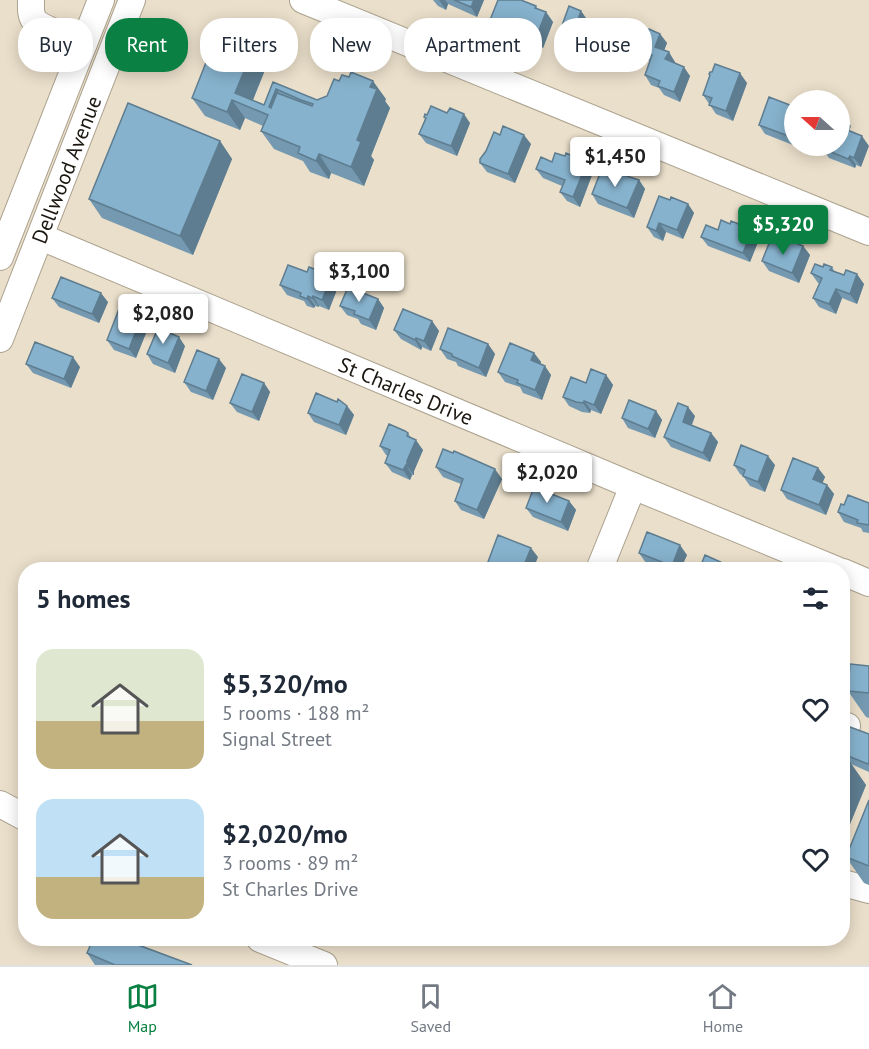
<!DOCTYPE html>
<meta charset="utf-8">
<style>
body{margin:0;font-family:"PT Sans",sans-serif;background:#f2f2f3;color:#1f2937;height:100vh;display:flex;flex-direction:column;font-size:22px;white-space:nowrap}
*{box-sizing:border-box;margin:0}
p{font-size:20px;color:#747a83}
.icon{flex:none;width:33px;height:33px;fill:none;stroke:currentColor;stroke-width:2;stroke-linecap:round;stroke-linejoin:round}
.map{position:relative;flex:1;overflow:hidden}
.panel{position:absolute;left:18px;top:562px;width:832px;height:384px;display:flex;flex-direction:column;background:#fff;border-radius:24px;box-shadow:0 3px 15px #0003}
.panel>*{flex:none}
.hud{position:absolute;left:18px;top:18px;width:834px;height:54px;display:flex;gap:12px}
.needle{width:39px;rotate:291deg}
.controls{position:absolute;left:784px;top:90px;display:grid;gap:12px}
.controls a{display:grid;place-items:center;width:66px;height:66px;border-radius:50%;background:#fff;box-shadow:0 3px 15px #0003;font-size:30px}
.price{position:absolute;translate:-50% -51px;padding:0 14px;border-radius:6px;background:#fff;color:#222;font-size:20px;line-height:39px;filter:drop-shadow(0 2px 3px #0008)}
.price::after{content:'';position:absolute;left:50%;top:36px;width:18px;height:14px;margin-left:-9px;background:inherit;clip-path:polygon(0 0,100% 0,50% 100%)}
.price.selected{background:#0b8043;color:#fff}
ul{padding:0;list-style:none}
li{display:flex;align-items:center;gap:18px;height:150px;padding:0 18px}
li span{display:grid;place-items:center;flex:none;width:168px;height:120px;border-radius:18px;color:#555}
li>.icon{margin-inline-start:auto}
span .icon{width:72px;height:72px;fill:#fffc;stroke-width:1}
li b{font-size:26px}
h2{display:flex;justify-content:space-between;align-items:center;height:72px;padding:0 18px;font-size:26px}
.pill{padding:0 21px;border-radius:24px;background:#fff;box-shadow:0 3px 15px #0003;font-size:21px;line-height:54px}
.pill.selected{background:#0b8043;color:#fff}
.tab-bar{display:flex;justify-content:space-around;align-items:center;height:84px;border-top:2px solid #e0e1e3;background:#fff;font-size:16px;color:#747a83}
.tab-bar a{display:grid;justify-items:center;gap:3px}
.tab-bar .selected{color:#0b8043}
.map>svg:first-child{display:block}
</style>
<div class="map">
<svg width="869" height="965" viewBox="0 0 869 965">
<rect width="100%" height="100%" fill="#eadfca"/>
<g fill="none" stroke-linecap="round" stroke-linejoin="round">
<g stroke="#aba18d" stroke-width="28">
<g id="minor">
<path d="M31 0C31 6 30 14 34 20 41 29 72 38 84 43"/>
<path d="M303 0 869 232"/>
<path id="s1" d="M41 237 633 486 837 570"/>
<path d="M0 257 101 0"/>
<path id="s2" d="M0 339 132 0"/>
<path d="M599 570 633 486"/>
<path d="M843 572 869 583"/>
<path d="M843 731 847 726"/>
<path d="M0 804 26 818"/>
<path d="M843 883 869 890"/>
<path d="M260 939 324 965"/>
</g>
</g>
<use href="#minor" stroke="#fff" stroke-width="26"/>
</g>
<path fill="#7499b0" d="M433 0H484L477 17 448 4 446 10 438 6Z
M536 6 538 9 546 12 553 22 543 48 497 29 490 20Z
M581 11 588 21 585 29 620 50 612 70 597 65 594 60 583 56 576 46 578 42 576 41 575 44 566 40 560 31Z
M235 21 263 46 261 50 269 60 253 100 264 105 273 82 317 100 386 99 385 101 390 108 371 156 374 160 364 186 331 173 329 179 310 172 303 161 274 149 261 131 263 126 245 118 240 130 205 116 192 98 234 33 232 28Z
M660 34 667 43 664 50 675 62V63L690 76 680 102 664 95 659 88 651 85 645 75 650 61 647 60 640 51Z
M709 74 747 83 733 121 716 114 703 95 710 76Z
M795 107V146H799L798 147 765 134 759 125Z
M424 117 470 123 457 156 426 143 419 134 425 119Z
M851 126 849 131 861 167 856 165 855 168 829 158 824 151 822 150 819 146H840Z
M220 141 232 159 193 255 102 218 89 199Z
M531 144 515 183 487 172 480 163 486 151Z
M579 162 592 175 580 207 567 201 560 192 562 186 543 178 536 169Z
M639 180 645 189 634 218 598 204 592 194Z
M670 200 688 204 694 213 683 239 666 232 663 241 654 237 647 227Z
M744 226 758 242 750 262 708 246 701 237 718 230Z
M803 246 810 255 799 283 769 271 762 261 786 248Z
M309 267 324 279V280L329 283 336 292 329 310 319 306V307L315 306 314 308 307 306 304 301 287 295 280 285 307 272Z
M823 267H832L835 272 864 284 857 304 842 298 836 314 819 307 813 298 820 283H818L811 273Z
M52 298 108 302 99 323 59 307Z
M378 299 384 308 376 330 361 324 358 319 347 315 340 306Z
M141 318 148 328 136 358 114 350 107 340Z
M432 321 439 331 431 351 422 347 421 350 401 339 394 330Z
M488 344 495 354 486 377 458 366 456 362 447 359 440 349Z
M185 346 175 373 153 364 147 354Z
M534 353 541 362 540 364 551 375 542 400 523 393 520 387 505 382 498 372Z
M26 364 80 367 71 388 33 373Z
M226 368 213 400 191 392 184 382Z
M606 375 613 385 601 414 591 410 590 413 582 412 569 406 563 397 586 383Z
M264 383 270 392 259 421 237 412 230 403Z
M347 406 354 415 346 435 314 422 308 413Z
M656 411 662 420 655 438 628 428 622 418Z
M695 416 692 425 711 433 718 442 710 462 671 447 664 437Z
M408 433 411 438 423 450 414 471V475H412L410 480 392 472 385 463 388 456 386 455 380 446Z
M734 465H775L765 492 750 486 743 476 740 474Z
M436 467 502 479 484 519 461 510 455 501 461 484 443 477Z
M818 468 825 477 822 483 827 485 834 494 826 515 787 499 781 490Z
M545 489 547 492 569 501 576 510 568 531 533 517 526 508Z
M869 503V533L863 532 861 528 844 522 838 512 844 505Z
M639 553 687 555 680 570H665L646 563Z
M869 666V718L866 717 848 691Z
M869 734V772L851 764 866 785 843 841V745Z
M869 800V885L864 883 846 857Z
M143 946 192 965H95L87 953Z"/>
<path fill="#5e7d90" d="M439 0H445L448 4 446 10Z
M474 0H484L477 17 471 7Z
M581 11 588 21 582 35 576 25Z
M546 12 553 22 543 48 536 38Z
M250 27 263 46 261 50 269 60 250 107 235 93 244 33 254 48V46L247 35Z
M569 32 576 41 575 44 568 34Z
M660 34 667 43 662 56 655 47Z
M614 40 620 50 612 70 606 61Z
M669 52 675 62 672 69 665 59Z
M684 67 690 76 680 102 674 92Z
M740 73 747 83 733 121 726 111Z
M373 81 386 99 385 101 390 108 371 156 374 160 364 186 351 167 357 140 370 87Z
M276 89 289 108 282 125 269 107Z
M232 100 245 118 240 130 227 112Z
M464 114 470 123 457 156 451 146Z
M844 117 851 126 847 137 840 127Z
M795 128V142L791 137Z
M524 135 531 144 515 183 508 174Z
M862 136 869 146 861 167 854 158Z
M220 141 232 159 193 255 180 236Z
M319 154 331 173 329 179 316 161Z
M850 156 856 165 855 168 848 159Z
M586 165 592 175 580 207 573 197Z
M639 180 645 189 634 218 627 208Z
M688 204 694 213 683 239 677 230Z
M659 223 666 232 663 241 656 231Z
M744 226 751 235V232L758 242 750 262 743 253V229Z
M803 246 810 255 799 283 792 273Z
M317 270 324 279V284L318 275Z
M857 274 864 284 857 304 850 294Z
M329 283 336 292 329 310 322 300Z
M836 289 842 298 836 314 829 304Z
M101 293 108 302 99 323 92 314Z
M308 296 315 306 314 308 307 299Z
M313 296 319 306V307L312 298Z
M378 299 384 308 376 330 369 320Z
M141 318 148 328 136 358 129 349Z
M432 321 439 331 431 351 424 341Z
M179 337 185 346 175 373 168 363Z
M416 338 422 347 421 350 415 340Z
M488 344 495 354 486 377 479 368Z
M534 353 541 362 538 370 531 360Z
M73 357 80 367 71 388 64 379Z
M219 359 226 368 213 400 206 391Z
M545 366 551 375 542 400 535 390Z
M606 375 613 385 601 414 594 405Z
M264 383 270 392 259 421 252 412Z
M584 401 591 410 590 413 583 403Z
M347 406 354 415 346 435 339 425Z
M688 407 695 416 689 431 683 422Z
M656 411 662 420 655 438 648 429Z
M711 433 718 442 710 462 703 453Z
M416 440 423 450 414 471V475L407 466V461Z
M768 456 775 465 765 492 758 482Z
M406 465 412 475 410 480 403 470Z
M818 468 825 477 820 489 813 479Z
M495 469 502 479 484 519 477 510Z
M827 485 834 494 826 515 819 505Z
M569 501 576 510 568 531 561 522Z
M680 545 687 555 680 570H675L672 566Z
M531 548 538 557 533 570H522Z
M843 615 849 623 843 637Z
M848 759 866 785 843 841V770Z"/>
<path fill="#87b2cd" stroke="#5e7d90" stroke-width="1.5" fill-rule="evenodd" d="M454 0H474L471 7Z
M498 0H521L536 6 535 8 546 12 536 38 490 20Z
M569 6 581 11 576 25 614 40 606 61 591 55 592 52 576 46 580 36 569 32 568 34 560 31Z
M235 21 250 27 247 35 244 33 243 36 256 42 235 93 264 105 273 82 317 100 327 96 334 79 339 81 342 75 349 77 351 72 373 81 370 87 377 89 357 140 361 142 351 167 319 154 316 161 298 153 300 147 261 131 268 115 232 100 227 112 192 98 220 27 234 33 235 30 232 28ZM276 89 301 100 313 104 312 106 277 93 271 108 269 107Z
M649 29 660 34 655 47 669 52 665 59 684 67 674 92 658 86 660 81 645 75 652 55 640 51Z
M715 64 740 73 726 111 709 105 712 98 703 95 710 75 709 74 710 72H712Z
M769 97 795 107V128L791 137 759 125Z
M128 103 220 141 180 236 89 199Z
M431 106 447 113 450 108 464 114 451 146 419 134 426 118 424 117 425 114 427 115Z
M840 115 844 117 840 127 862 136 854 158 850 156 848 159 822 148 824 146H840Z
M503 126 524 135 508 174 480 163V159L486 151 494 132 500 135Z
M555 153 565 156 566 153 575 157 574 160 586 165 573 197 560 192 565 180 536 169 541 157 552 162Z
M602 168 639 180 627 208 592 194Z
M659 196 670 200 671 197 688 204 677 230 659 223 656 231 647 227Z
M721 220 730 224 731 221 744 226 743 229 751 232 743 253 701 237 706 225 718 230Z
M788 240 803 246 792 273 762 261 770 241 786 248Z
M815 264 823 267 824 264 832 267 830 270 844 275 846 270 857 274 850 294 836 289 829 304 813 298 822 278 811 273Z
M288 265 307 272 309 267 317 270 318 275 316 274 315 276 329 283 322 300 313 296 312 298 308 296 307 299 300 296 301 293 280 285Z
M61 277 101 293 92 314 52 298Z
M348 287 378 299 369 320 354 314 355 311 340 306Z
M119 309 141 318 129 349 107 340Z
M403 309 432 321 424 341 416 338 415 340 394 330Z
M158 328 179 337 168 363 147 354Z
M448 328 488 344 479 368 452 356V354L440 349Z
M35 342 73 357 64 379 26 364Z
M510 343 534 353 531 360 545 366 535 390 517 383 518 380 498 372Z
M197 350 219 359 206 391 184 382Z
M591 369 606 375 594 405 584 401 583 403 576 402 563 397 571 377 586 383Z
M242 374 264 383 252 412 230 403Z
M316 393 337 402 338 399 347 406 339 425 308 413Z
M629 400 656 411 648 429 622 418Z
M678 403 688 407 683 422 711 433 703 453 664 437Z
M389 424 405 431 408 433 407 436 416 440 407 461V466L406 465 403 470 385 463 390 450 380 446Z
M741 445 768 456 758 482 743 476 745 470 734 465Z
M443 449 453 453 454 451 495 469 477 510 455 501 463 479 436 467Z
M793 458 818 468 813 479 827 485 819 505 781 490Z
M534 487 545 489 544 491 569 501 561 522 526 508Z
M848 495 869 503V525L857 523 858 520 838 512 841 504 844 505Z
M647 532 680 545 672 566 639 553Z
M498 535 531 548 522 570H485Z
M705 555 734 568 733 570H699Z
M850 664 869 666V693L848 691Z
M850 727 869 734V762L868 764 843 754V745Z
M843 757 848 759 843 770Z
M869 800V866L846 857Z
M93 939H133L139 942 138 945 192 965H115L87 953Z"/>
<g text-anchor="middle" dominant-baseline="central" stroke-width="5" stroke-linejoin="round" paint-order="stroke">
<g font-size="21" fill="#1b1710" stroke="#eadfca">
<text stroke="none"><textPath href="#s2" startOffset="182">Dellwood Avenue</textPath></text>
<text stroke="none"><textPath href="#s1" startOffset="396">St Charles Drive</textPath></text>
</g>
</g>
</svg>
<div class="controls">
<a><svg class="needle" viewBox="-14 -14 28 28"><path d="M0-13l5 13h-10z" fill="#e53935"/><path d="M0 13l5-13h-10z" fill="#747a83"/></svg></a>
</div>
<b class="price" style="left:615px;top:188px">$1,450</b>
<b class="price selected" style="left:783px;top:256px">$5,320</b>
<b class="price" style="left:359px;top:303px">$3,100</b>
<b class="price" style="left:163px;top:345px">$2,080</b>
<b class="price" style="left:547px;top:504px">$2,020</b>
<div class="hud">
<a class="pill">Buy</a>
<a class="pill selected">Rent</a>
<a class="pill">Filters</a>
<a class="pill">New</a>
<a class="pill">Apartment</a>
<a class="pill">House</a>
</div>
<section class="panel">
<h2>5 homes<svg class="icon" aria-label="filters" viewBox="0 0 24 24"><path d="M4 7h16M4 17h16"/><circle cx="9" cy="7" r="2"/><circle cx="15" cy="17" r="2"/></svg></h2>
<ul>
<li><span style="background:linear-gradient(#dfe7d0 60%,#c2b280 0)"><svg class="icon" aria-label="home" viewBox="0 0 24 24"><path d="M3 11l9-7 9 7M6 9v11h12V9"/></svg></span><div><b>$5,320/mo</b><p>5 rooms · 188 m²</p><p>Signal Street</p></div><svg class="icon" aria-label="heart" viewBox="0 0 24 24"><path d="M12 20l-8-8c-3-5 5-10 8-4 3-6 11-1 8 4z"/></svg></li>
<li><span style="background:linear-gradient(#bfe0f5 65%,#c2b280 0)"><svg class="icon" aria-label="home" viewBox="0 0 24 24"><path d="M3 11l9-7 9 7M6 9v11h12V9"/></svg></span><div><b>$2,020/mo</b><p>3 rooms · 89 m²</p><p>St Charles Drive</p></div><svg class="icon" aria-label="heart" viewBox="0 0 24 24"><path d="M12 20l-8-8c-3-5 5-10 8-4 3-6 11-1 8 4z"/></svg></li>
</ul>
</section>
</div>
<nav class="tab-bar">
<a class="selected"><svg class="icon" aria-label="map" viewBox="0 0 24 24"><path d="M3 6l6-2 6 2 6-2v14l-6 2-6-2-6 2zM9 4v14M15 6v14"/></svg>Map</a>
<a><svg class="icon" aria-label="saved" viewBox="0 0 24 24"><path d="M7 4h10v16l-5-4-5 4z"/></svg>Saved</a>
<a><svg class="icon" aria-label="home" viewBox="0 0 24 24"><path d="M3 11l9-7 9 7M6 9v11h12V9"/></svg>Home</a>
</nav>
